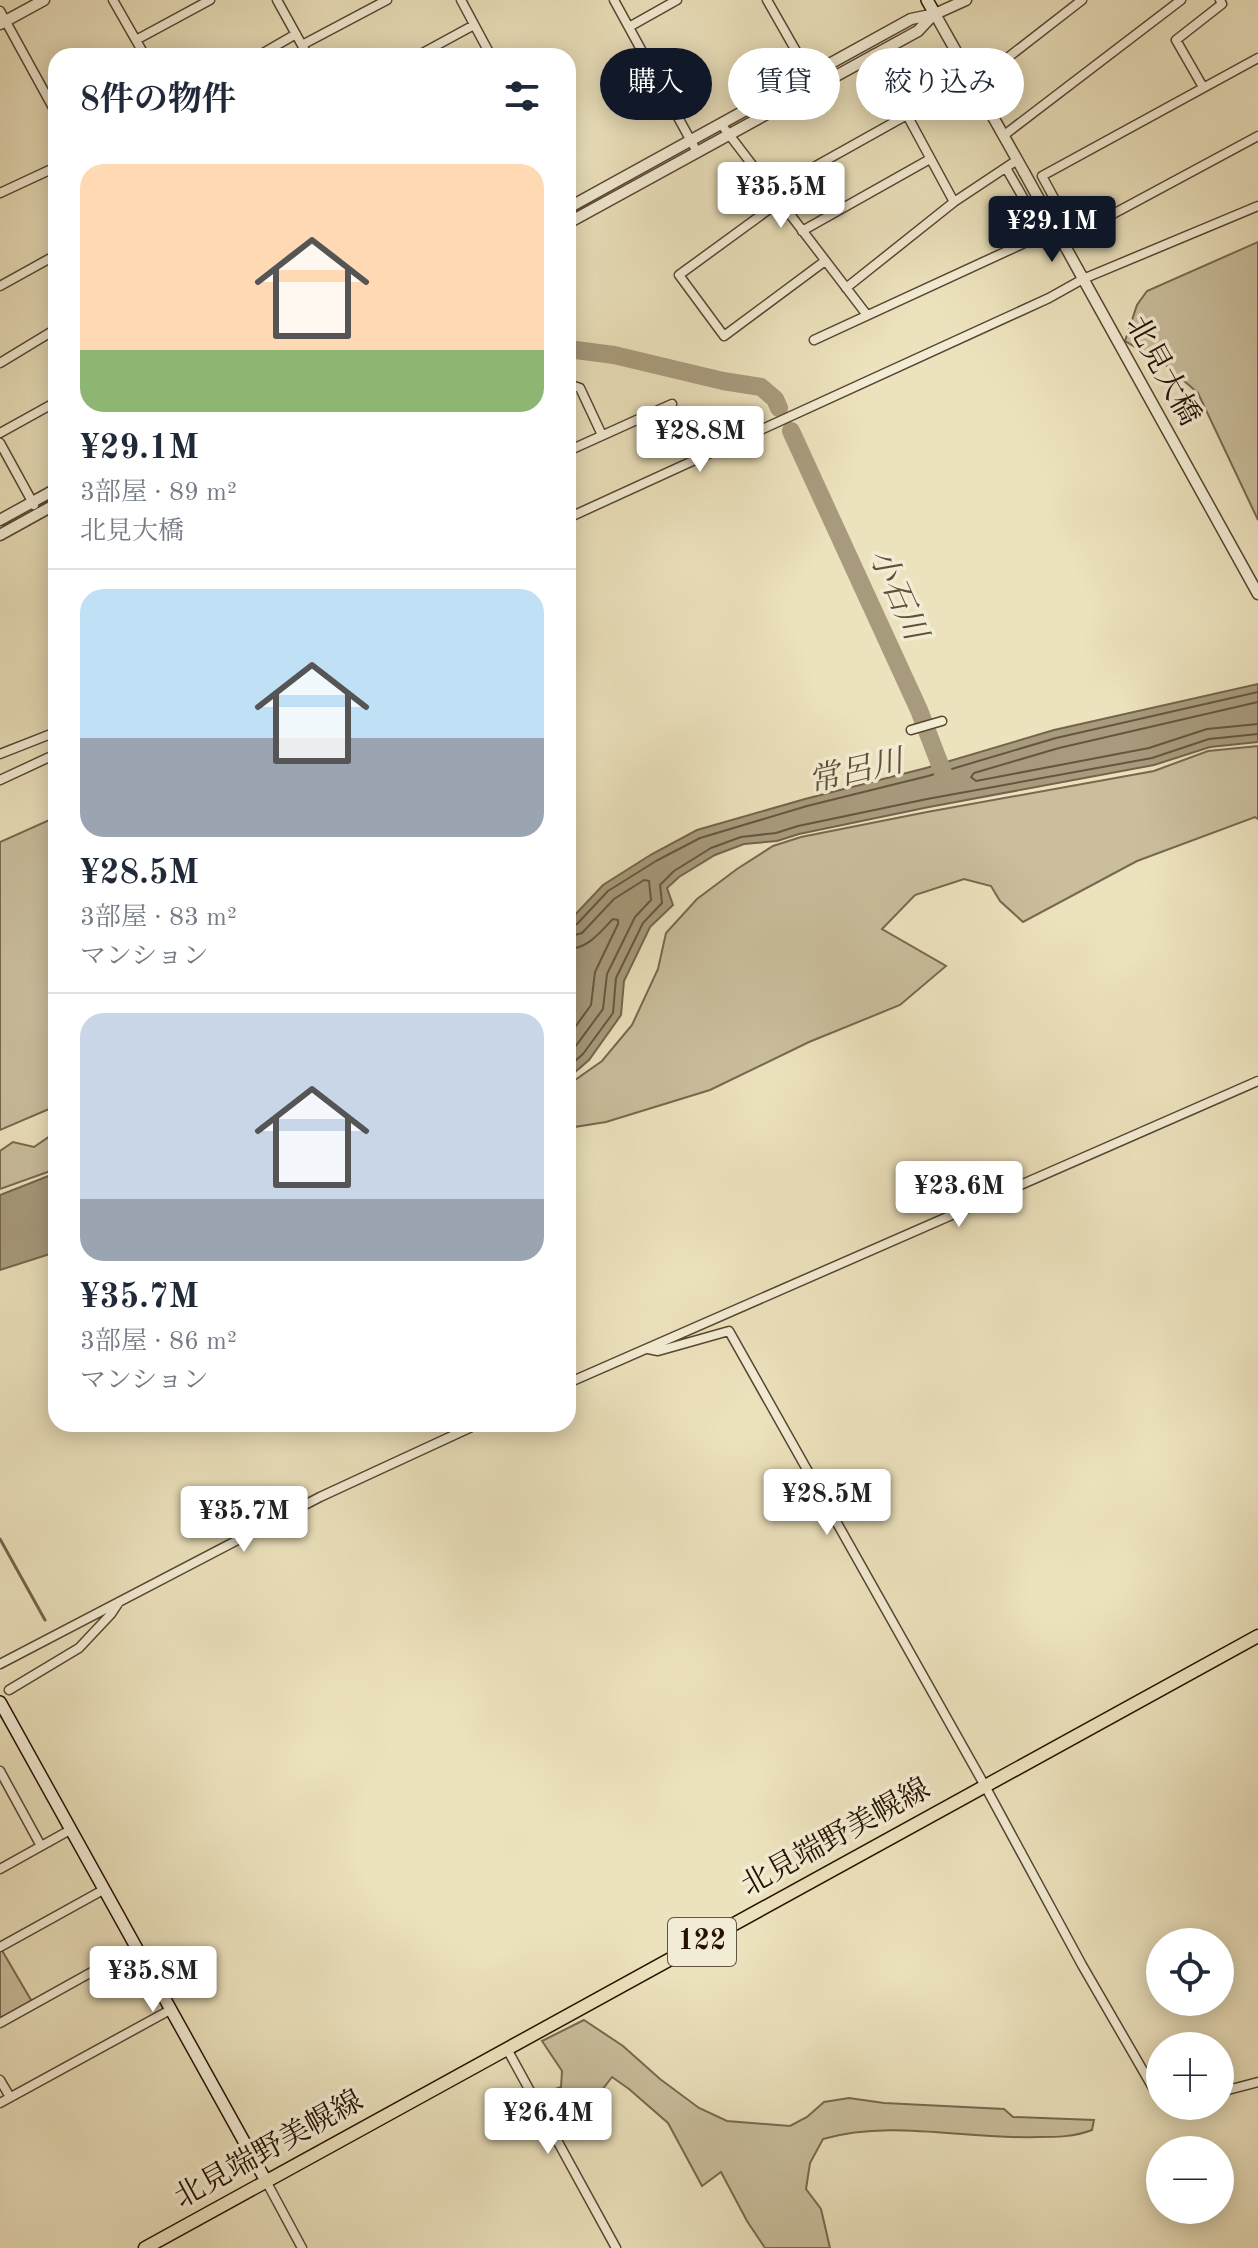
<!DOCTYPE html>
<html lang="ja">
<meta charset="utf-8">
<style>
body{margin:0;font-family:"Old Standard TT","Noto Serif JP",serif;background:#f2f2f3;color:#1f2937;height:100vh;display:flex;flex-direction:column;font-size:30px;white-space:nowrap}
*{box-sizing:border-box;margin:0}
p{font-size:26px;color:#747a83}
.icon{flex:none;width:44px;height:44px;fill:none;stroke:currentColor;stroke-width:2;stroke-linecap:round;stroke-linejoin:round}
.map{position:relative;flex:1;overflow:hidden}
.sheet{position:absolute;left:48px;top:48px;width:528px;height:1384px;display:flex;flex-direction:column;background:#fff;border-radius:24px;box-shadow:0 4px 20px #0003}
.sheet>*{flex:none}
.top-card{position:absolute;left:600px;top:48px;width:538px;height:72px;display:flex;gap:16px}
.buttons{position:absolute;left:1146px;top:1928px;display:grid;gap:16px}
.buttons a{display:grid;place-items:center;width:88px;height:88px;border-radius:50%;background:#fff;box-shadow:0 4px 20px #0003;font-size:40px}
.price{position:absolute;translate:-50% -68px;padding:0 18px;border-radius:8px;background:#fff;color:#222;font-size:26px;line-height:52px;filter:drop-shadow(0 2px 4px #0008)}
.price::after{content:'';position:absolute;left:50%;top:48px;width:24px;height:18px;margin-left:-12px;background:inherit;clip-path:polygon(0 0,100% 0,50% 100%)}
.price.current{background:#111827;color:#fff}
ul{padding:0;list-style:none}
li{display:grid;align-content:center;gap:16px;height:424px;padding:0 32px}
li+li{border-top:2px solid #e0e1e3}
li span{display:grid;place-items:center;height:248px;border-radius:24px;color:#555}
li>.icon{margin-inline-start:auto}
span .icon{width:144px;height:144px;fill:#fffc;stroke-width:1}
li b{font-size:34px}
h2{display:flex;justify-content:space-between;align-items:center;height:96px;padding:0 32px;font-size:34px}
.pill{padding:0 28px;border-radius:36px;background:#fff;box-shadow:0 4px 20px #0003;font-size:28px;line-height:72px}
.pill.current{background:#111827;color:#fff}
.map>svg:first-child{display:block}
</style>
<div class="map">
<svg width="1258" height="2248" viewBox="0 0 1258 2248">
<rect width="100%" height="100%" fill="#ece2bd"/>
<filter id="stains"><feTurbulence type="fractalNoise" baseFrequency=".0025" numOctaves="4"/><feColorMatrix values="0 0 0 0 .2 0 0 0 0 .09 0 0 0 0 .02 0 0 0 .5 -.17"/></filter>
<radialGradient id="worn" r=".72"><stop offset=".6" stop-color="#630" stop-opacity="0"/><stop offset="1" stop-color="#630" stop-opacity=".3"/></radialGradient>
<path fill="#cabe9d" stroke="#78684e" stroke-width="2" d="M1258 242V520L1198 393 1167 366 1125 341 1137 305 1147 291Z
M1258 746V819L1255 817 1137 861 1023 922 1000 901 991 886 964 879 915 895 882 929 946 966 900 1005 809 1042 710 1090 606 1122 568 1128V1085L602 1061 632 1025 658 969 666 933 697 899 737 869 773 846 801 837 927 812 1154 771 1208 751Z
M56 817V1106L0 1130V842Z
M56 1132V1169L0 1189V1151L13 1142 34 1147Z
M0 1947 34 2005 0 2022Z
M584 2020 623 2046 660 2079 699 2108 727 2121 790 2126 807 2117 824 2102 849 2098 884 2103 1004 2109 1013 2117 1094 2120 1092 2130C1074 2137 1057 2137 1037 2137 966 2140 893 2119 823 2139L810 2163 806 2189 821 2209 830 2248H765L747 2221 721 2172 702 2186 668 2123 629 2089 612 2077 599 2094 597 2110 581 2111 556 2124 537 2095 561 2087 562 2071 542 2041Z"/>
<path fill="#a89b7d" stroke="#74644b" stroke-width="2" d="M1258 684V742L1210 747 1154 765 929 807 799 834 777 841 744 844 715 855 679 877 667 888 673 905 650 927 624 981 621 1015 589 1060 568 1078V928L571 919 603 885 652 854 697 830 805 799 926 768 1054 730Z
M56 1173V1252L0 1270V1195Z"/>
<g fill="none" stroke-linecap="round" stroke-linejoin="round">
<path stroke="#66563e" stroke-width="2" d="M1258 702 1059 748 974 773 971 777 976 781 1149 748 1207 729 1258 724
M568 927 577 924 608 891 656 861 700 838 807 806 928 776 1056 738 1258 692
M568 937 582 933 614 899 644 880 649 881 651 900 635 917 607 974 603 1009 575 1047 568 1054
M568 949C589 948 599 933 613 919L618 920V924L595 972 591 1005 568 1037
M568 1067 583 1054 613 1013 616 978 643 923 662 903 660 885 674 871 711 848 741 837 776 833 798 826 927 799 1152 758 1209 739 1258 734"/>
<path stroke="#74644b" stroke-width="3" d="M0 1539 45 1620"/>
<path stroke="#a89b7d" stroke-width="18" d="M568 349 614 355 723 381 761 387 775 399 779 408
M791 431 919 710 947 783"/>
<g stroke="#57452f" stroke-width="11">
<path id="minor" d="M113 0 145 56
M277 0 308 56
M461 0 491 56
M614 0 697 152
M767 0 816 86
M0 11 56 113
M629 27 677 0
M136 40 210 0
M302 45 387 0
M874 54 954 202
M258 56 296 34
M417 56 474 25
M1258 58 1042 176 1074 235 1258 136
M975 83 1082 0
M1203 87 1176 40 1222 4 1220 0
M721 124 867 315
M1003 136 1181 0
M771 191 907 115
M0 193 56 167
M779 202 679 275 724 336 825 261
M802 231 930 159
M1044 234 1051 248 1074 235
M0 286 56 255
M846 288 954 202 1017 160
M814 340 1044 234 1006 168
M0 363 56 329
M568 384 580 388 602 435
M0 433 56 402
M0 443 34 505
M568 451 672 404
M568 518 1049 298 1083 279 1258 206
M911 730 942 721
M0 754 56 732
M0 780 56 754
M648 1349 658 1351 729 1331 985 1786 1082 1965 1160 2100
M568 1383 1258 1081
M0 1664 320 1497 478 1424
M9 1690 79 1648 111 1614 119 1602
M0 1771 41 1846
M0 1869 70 1830
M0 1947 103 1890
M0 2023 135 1948
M507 2049 616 2248
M0 2080 10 2097
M1220 2092 1258 2082
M0 2103 170 2010
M266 2181 302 2248"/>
</g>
<g stroke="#57452f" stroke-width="13">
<path id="tertiary" d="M935 14 1024 172
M0 24 44 0
M568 208 911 19 935 14 966 0
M568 223 918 31 933 15
M1081 275 1258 594
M0 520 56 489
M0 535 56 504"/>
</g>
<g stroke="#251100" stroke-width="14">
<path id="secondary" d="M927 0 935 14
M0 1702 266 2181"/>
</g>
<g stroke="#251100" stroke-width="15">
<path id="primary" d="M145 2248 1258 1636"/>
</g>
<use href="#minor" stroke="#f3ecd4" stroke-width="8"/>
<use href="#tertiary" stroke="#f3ecd4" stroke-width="10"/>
<use href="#secondary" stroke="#f3ecd4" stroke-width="11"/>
<use href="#primary" stroke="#ece2bd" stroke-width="12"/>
<g stroke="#57452f" stroke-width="13" stroke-linecap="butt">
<path id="tertiary-bridge" d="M1024 172 1081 275"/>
</g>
<use href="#tertiary-bridge" stroke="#f3ecd4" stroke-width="10"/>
</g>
<g text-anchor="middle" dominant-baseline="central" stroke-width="7" stroke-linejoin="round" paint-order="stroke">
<rect fill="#f3ecd4" stroke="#635340" stroke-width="2" x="668" y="1918" width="68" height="48" rx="6"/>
<g font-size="28" font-weight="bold" fill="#251100">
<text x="702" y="1942">122</text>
</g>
<g font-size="30" fill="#251100" stroke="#f3ecd4">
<text transform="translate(1162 371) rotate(61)">北見大橋</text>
<text transform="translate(836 1838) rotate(-29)">北見端野美幌線</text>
<text transform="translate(269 2150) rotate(-29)">北見端野美幌線</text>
</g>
<g font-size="32" font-style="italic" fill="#604f38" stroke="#f3ecd4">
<text transform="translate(896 595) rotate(66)">小石川</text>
<text transform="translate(856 773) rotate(-13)">常呂川</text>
</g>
</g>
<rect width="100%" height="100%" filter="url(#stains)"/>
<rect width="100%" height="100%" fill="url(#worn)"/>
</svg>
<div class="buttons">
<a><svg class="icon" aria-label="locate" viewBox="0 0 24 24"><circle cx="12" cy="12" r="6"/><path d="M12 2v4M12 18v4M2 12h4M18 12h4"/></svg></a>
<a>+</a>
<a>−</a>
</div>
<b class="price" style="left:781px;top:230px">¥35.5M</b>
<b class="price current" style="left:1052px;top:264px">¥29.1M</b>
<b class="price" style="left:700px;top:474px">¥28.8M</b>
<b class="price" style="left:959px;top:1229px">¥23.6M</b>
<b class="price" style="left:827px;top:1537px">¥28.5M</b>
<b class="price" style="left:244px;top:1554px">¥35.7M</b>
<b class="price" style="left:153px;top:2014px">¥35.8M</b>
<b class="price" style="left:548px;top:2156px">¥26.4M</b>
<div class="top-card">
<a class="pill current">購入</a>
<a class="pill">賃貸</a>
<a class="pill">絞り込み</a>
</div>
<section class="sheet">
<h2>8件の物件<svg class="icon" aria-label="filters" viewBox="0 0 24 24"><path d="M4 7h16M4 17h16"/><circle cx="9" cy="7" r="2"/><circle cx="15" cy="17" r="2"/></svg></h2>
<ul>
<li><span style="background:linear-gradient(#ffd9b3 75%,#8fb573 0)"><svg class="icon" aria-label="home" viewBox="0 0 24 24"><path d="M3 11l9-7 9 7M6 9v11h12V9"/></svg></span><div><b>¥29.1M</b><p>3部屋 · 89 m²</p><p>北見大橋</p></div></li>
<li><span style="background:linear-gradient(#bfe0f5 60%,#9aa5b1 0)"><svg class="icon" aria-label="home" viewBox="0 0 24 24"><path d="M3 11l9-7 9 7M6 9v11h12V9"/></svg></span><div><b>¥28.5M</b><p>3部屋 · 83 m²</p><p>マンション</p></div></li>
<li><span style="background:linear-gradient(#c9d6e8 75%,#9aa5b1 0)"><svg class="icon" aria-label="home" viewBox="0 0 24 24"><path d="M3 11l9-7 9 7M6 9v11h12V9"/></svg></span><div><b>¥35.7M</b><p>3部屋 · 86 m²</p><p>マンション</p></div></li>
</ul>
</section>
</div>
